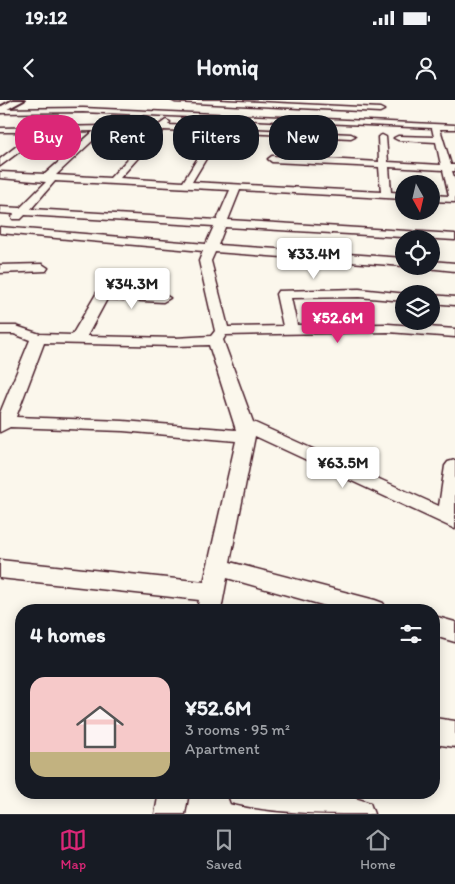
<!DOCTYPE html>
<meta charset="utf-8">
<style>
body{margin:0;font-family:Itim,sans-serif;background:#20242c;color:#f1f3f6;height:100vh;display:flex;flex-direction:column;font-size:19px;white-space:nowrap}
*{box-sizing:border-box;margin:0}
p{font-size:16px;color:#9ea1a6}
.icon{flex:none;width:28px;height:28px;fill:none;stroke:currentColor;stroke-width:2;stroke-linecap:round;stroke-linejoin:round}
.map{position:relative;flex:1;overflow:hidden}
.side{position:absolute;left:15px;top:504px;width:425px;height:195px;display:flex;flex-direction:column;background:#171b24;border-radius:20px;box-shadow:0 2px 12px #0003}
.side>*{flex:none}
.hud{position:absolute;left:15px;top:15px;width:425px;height:45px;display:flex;gap:10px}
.needle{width:32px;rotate:172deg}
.fabs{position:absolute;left:395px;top:75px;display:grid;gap:10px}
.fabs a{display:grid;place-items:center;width:45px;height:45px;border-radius:50%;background:#171b24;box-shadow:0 2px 12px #0003;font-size:25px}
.price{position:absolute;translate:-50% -42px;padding:0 11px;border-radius:5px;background:#fff;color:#222;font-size:16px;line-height:32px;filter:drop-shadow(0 1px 2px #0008)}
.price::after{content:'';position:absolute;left:50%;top:30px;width:15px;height:11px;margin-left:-8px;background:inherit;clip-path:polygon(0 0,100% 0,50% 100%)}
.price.current{background:#db2777;color:#fff}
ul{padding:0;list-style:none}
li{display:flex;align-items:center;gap:15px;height:125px;padding:0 15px}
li+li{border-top:1px solid #363941}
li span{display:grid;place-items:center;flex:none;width:140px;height:100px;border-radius:15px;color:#555}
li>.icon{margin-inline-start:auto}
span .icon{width:60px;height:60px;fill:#fffc;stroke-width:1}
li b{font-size:21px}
h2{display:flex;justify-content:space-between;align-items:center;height:60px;padding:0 15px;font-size:21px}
.tag{padding:0 18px;border-radius:20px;background:#171b24;box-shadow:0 2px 12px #0003;font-size:18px;line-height:45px}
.tag.current{background:#db2777;color:#fff}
.status{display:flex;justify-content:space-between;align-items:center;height:35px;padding:0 25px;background:#171b24;direction:ltr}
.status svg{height:14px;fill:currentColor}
header{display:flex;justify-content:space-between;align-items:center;height:65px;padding:0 15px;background:#171b24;font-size:22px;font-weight:700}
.dock{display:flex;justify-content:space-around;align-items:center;height:70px;border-top:1px solid #363941;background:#171b24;font-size:14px;color:#9ea1a6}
.dock a{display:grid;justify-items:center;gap:2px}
.dock .current{color:#db2777}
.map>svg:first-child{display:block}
</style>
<div class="status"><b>19:12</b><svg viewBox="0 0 49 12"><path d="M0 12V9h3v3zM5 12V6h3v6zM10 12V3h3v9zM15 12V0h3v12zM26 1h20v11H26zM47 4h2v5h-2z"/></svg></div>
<header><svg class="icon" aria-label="back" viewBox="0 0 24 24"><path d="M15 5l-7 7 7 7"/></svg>Homiq<svg class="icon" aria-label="person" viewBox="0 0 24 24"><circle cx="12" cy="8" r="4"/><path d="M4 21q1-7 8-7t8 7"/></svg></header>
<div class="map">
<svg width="455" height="714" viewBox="0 0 455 714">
<rect width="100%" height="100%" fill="#fbf7ec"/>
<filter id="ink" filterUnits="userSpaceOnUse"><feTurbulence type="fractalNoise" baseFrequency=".02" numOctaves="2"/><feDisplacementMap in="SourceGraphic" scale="10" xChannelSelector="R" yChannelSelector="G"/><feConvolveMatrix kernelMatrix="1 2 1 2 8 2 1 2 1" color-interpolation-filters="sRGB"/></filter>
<g filter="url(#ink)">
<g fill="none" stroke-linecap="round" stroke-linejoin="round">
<g stroke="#4a1f2b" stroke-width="3">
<path id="minor" d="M171 0H219L380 8 384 10 380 12 175 2Z
M83 8 455 25V29H440L451 65H455V71H452L455 80V102L431 101V95L449 96 443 70 389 67 391 92 404 93V99L240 90 228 120 455 134V140L225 127 218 145 404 158V166L215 152 211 161 228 227 283 226 276 194 278 191 359 189 407 194H404V201L359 197 291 198 297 225 388 224 455 229V237L388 232 226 235 223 240 253 322 439 406 445 366 448 362 455 360V429L255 336 230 462 375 500 383 503 387 510H340L227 478 221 510H197L199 500 0 478V460L204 482 236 341 123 331 10 327 0 332V313L30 240 14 234H0V226H16L40 234 72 235 102 184 109 180 116 184 111 191 163 194 170 198 163 202 107 199 87 236 175 238 211 236 215 231 199 161 203 151 0 133V127L206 144 214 126 25 115 21 119H13L12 117 14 114 0 113V107L20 108 46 82 0 78V72L45 74 94 31 46 32 0 66V59L35 32H0V28L159 25 166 20 170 22 168 25 351 34 355 36 351 38 222 32 192 82 381 92 379 67 272 62 268 59 272 56 379 62 378 37 382 35 386 37 388 62 441 65 436 42 398 40 394 38 398 36 434 37 432 28 83 12 0 13V9ZM104 30H155L110 78 56 75ZM163 30 214 32 183 82 120 78ZM55 81 230 90 217 120 31 109ZM44 243 175 246 209 245 236 330 123 321 16 317Z
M431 161 455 163V171L427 168 431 166Z
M42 164 48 168 46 171 0 173V165Z
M431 195 455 197V205L431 203Z
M434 516 455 522V542L434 536Z
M434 618 455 621V647L434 644Z
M159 692H189L185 714H155Z
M227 692C273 692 326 685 370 703L374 714C328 714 275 714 231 703Z"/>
</g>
<g stroke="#4a1f2b" stroke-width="4">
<path id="major" d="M13 0H24L0 13V7Z"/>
</g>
<use href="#minor" fill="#fbf7ec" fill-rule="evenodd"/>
<use href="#major" fill="#fbf7ec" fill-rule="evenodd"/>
</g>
</g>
</svg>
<div class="fabs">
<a><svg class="needle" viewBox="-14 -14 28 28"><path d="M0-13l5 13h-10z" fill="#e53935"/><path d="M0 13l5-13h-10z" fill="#9ea1a6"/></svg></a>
<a><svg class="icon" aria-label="locate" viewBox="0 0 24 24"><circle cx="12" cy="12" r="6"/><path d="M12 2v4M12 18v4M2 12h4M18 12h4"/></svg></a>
<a><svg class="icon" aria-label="layers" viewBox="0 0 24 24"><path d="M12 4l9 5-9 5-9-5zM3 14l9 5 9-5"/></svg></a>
</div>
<b class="price" style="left:314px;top:180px">¥33.4M</b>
<b class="price" style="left:132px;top:210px">¥34.3M</b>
<b class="price current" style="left:338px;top:244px">¥52.6M</b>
<b class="price" style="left:343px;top:389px">¥63.5M</b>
<div class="hud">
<a class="tag current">Buy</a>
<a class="tag">Rent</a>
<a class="tag">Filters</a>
<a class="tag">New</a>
</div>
<section class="side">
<h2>4 homes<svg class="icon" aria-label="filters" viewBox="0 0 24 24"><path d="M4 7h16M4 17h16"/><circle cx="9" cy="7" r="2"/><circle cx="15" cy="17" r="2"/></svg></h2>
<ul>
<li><span style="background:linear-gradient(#f6c9c9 75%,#c2b280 0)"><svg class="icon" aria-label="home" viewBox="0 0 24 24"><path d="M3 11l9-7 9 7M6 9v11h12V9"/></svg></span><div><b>¥52.6M</b><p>3 rooms · 95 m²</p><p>Apartment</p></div></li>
</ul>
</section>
</div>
<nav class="dock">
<a class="current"><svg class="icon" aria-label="map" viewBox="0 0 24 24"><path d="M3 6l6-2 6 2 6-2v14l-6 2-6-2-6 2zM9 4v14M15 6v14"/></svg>Map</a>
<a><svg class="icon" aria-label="saved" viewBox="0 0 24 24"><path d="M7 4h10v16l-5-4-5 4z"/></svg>Saved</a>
<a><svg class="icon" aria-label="home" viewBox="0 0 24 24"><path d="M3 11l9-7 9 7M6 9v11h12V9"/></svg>Home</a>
</nav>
